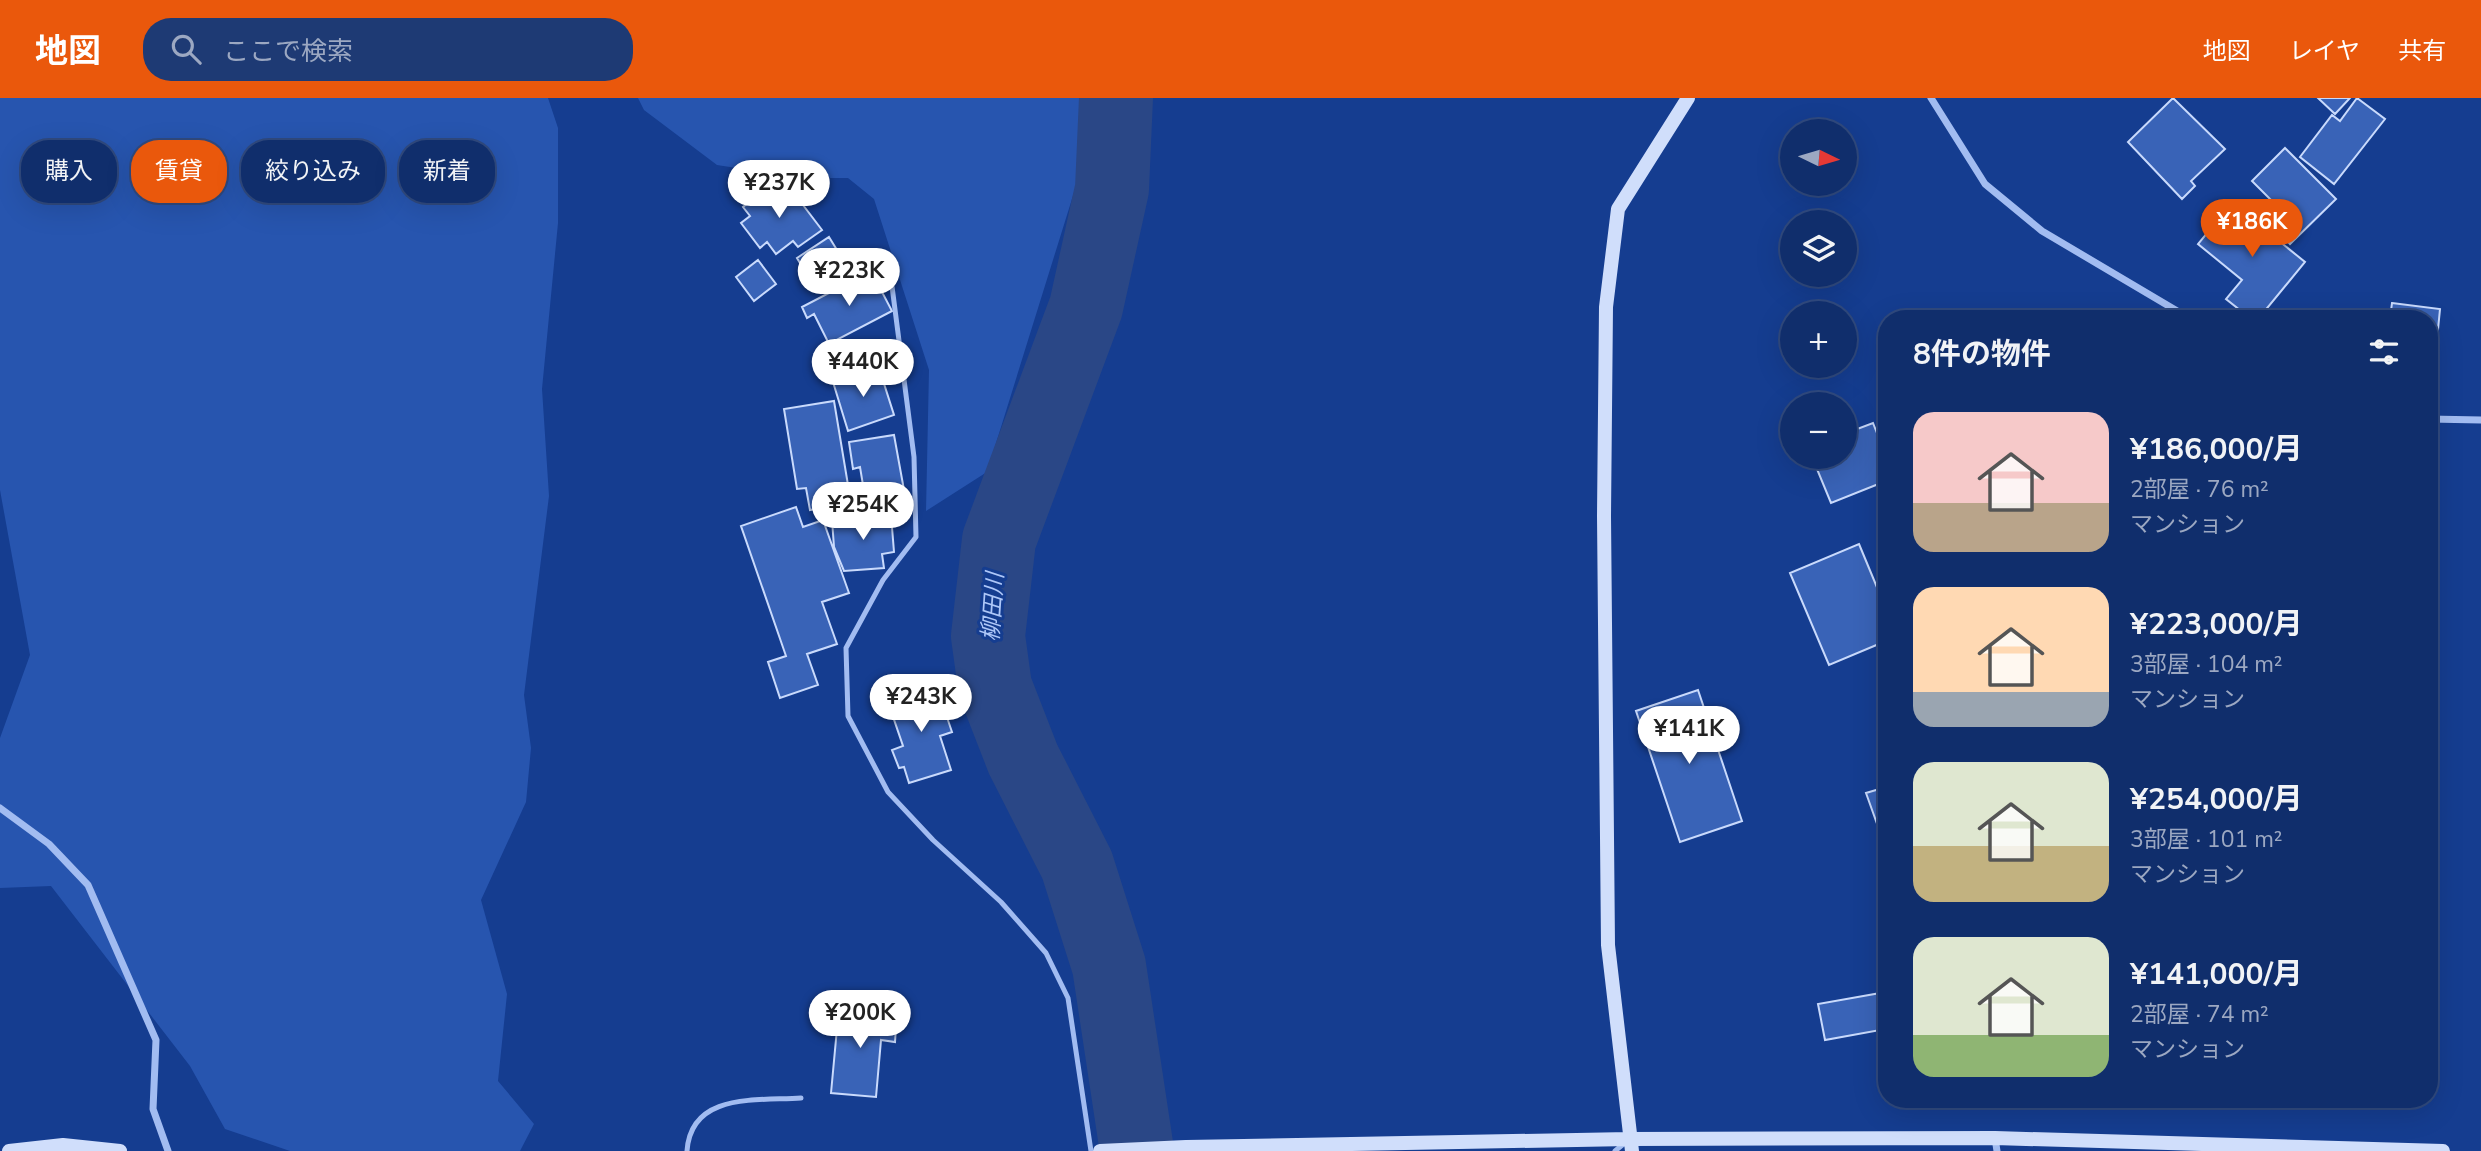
<!DOCTYPE html>
<html lang="ja">
<meta charset="utf-8">
<style>
body{margin:0;font-family:"Nunito Sans","Noto Sans JP",sans-serif;background:#1e3a74;color:#f1f3f6;height:100vh;display:flex;flex-direction:column;font-size:26px;white-space:nowrap}
*{box-sizing:border-box;margin:0}
p{font-size:23px;color:#9ca8c2}
.icon{flex:none;width:38px;height:38px;fill:none;stroke:currentColor;stroke-width:2;stroke-linecap:round;stroke-linejoin:round}
.map{position:relative;flex:1;overflow:hidden}
.side{position:absolute;left:1878px;top:212px;width:560px;height:798px;display:flex;flex-direction:column;background:#102e6c;border-radius:28px;box-shadow:0 7px 28px #0002,0 0 0 2px #304a7f}
.side>*{flex:none}
.banner{position:absolute;left:21px;top:42px;width:665px;height:63px;display:flex;gap:14px}
.needle{width:46px;rotate:95deg}
.tools{position:absolute;left:1780px;top:21px;display:grid;gap:14px}
.tools a{display:grid;place-items:center;width:77px;height:77px;border-radius:50%;background:#102e6c;box-shadow:0 7px 28px #0002,0 0 0 2px #304a7f;font-size:35px}
.price{position:absolute;translate:-50% -60px;padding:0 16px;border-radius:24px;background:#fff;color:#222;font-size:23px;line-height:46px;filter:drop-shadow(0 2px 4px #0008)}
.price::after{content:'';position:absolute;left:50%;top:42px;width:21px;height:16px;margin-left:-10px;background:inherit;clip-path:polygon(0 0,100% 0,50% 100%)}
.price.active{background:#ea580c;color:#fff}
ul{padding:0;list-style:none}
li{display:flex;align-items:center;gap:21px;height:175px;padding:0 35px}
li span{display:grid;place-items:center;flex:none;width:196px;height:140px;border-radius:21px;color:#555}
li>.icon{margin-inline-start:auto}
span .icon{width:84px;height:84px;fill:#fffc;stroke-width:1}
li b{font-size:30px}
h2{display:flex;justify-content:space-between;align-items:center;height:84px;padding:0 35px;font-size:30px}
.pill{padding:0 24px;border-radius:28px;background:#102e6c;box-shadow:0 7px 28px #0002,0 0 0 2px #304a7f;font-size:24px;line-height:63px}
.pill.active{background:#ea580c;color:#fff}
header{display:flex;align-items:center;gap:42px;box-sizing:border-box;height:98px;padding:0 35px;background:#ea580c;color:#fff}
header strong{font-size:33px}
nav{display:flex;gap:38px;margin-inline-start:auto;font-size:24px}
.search{width:490px;height:63px;background:#1e3a74;display:flex;align-items:center;gap:18px;box-sizing:border-box;padding:0 24px;border-radius:28px;color:#9ca8c2;font-size:26px}
.map>svg:first-child{display:block}
</style>
<header>
<strong>地図</strong>
<div class="search"><svg class="icon" aria-label="search" viewBox="0 0 24 24"><circle cx="10" cy="10" r="6"/><path d="M15 15l6 6"/></svg>ここで検索</div>
<nav><a>地図</a><a>レイヤ</a><a>共有</a></nav>
</header>
<div class="map">
<svg width="2481" height="1053" viewBox="0 0 2481 1053">
<rect width="100%" height="100%" fill="#153d90"/>
<path fill="#2755af" d="M0 0H548L558 30V125L542 291 549 398 524 597 531 650 526 704 481 802 507 896 498 983 534 1026 520 1053H290L225 1031 190 968 51 788 0 790V640L30 557 0 392Z
M638 0H1079L1081 72 987 374 926 413 929 272 874 101 848 80H801L717 67 644 12Z"/>
<g fill="none" stroke-linecap="round" stroke-linejoin="round">
<path stroke="#2a4786" stroke-width="74" d="M1116 0 1112 91 1086 209 999 442 988 538 995 589 1023 661 1077 767 1109 868 1137 1053"/>
</g>
<path fill="#3963b7" stroke="#c9dafc" stroke-width="2" d="M2173 0 2225 51 2191 83 2195 88 2182 101 2128 44Z
M2318 0H2350L2335 16Z
M2357 0 2385 21 2334 86 2300 59 2332 17 2340 23Z
M2285 50 2336 101 2290 146 2275 130 2287 118 2252 83Z
M787 86 822 132 798 149 793 143 776 156 767 144 760 150 741 125 750 118 743 109 762 94 767 101Z
M2254 103 2273 118 2263 130 2305 164 2259 220H2250L2226 201 2242 182 2198 146 2221 118 2228 123 2239 109 2245 114Z
M829 139 845 165 812 185 797 160Z
M758 162 776 186 754 203 736 179Z
M871 173 892 213 829 246 814 216 807 220 802 209Z
M2392 205 2440 211 2432 292 2429 291V220H2390Z
M879 270 894 317 848 333 833 284Z
M834 303 851 405 810 412 806 390 797 391 784 311Z
M1873 325 1886 358V383L1831 405 1812 359H1844V336Z
M894 337 904 392 865 399 860 369 853 371 849 344Z
M796 409 803 429 823 422 849 495 822 504 837 546 807 556 818 587 780 600 768 564 786 558 741 428Z
M891 417 894 454 882 456 884 470 844 473 834 449 832 422Z
M1859 446 1886 511V543L1829 567 1790 475Z
M1886 481V509L1877 485Z
M936 587 952 634 940 638 951 672 909 685 904 669 899 670 892 652 903 648 888 604Z
M1698 592 1742 723 1680 744 1636 613Z
M1886 689V751L1866 695Z
M1886 894V931L1825 942 1818 906Z
M839 909 897 914 895 944 881 942 876 999 831 995Z"/>
<g fill="none" stroke-linecap="round" stroke-linejoin="round">
<path stroke="#a2bcf1" stroke-width="5" d="M889 165 914 359 916 439 883 482 846 550 848 618 888 694 933 742 1001 804 1046 855 1068 900 1091 1053
M687 1053C691 994 757 1003 801 1000
M1615 1053 1626 1044"/>
<path stroke="#a2bcf1" stroke-width="7" d="M1931 0 1985 86 2042 133 2189 220
M2429 321 2481 322
M0 710 49 746 88 787 156 942 153 1011 168 1053
M1995 1040 1997 1053"/>
<path stroke="#d0defb" stroke-width="14" d="M9 1053 63 1047 120 1053
M1100 1053 1186 1049 1629 1041 1995 1040 2443 1053
M1632 1053 1608 847 1604 418 1606 209 1618 111 1688 0"/>
</g>
<g text-anchor="middle" dominant-baseline="central" stroke-width="6" stroke-linejoin="round" paint-order="stroke">
<g font-size="23" font-style="italic" fill="#aec7f8" stroke="#153d90">
<text transform="translate(993 509) rotate(-86)">柳田川</text>
</g>
</g>
</svg>
<div class="tools">
<a><svg class="needle" viewBox="-14 -14 28 28"><path d="M0-13l5 13h-10z" fill="#e53935"/><path d="M0 13l5-13h-10z" fill="#9ca8c2"/></svg></a>
<a><svg class="icon" aria-label="layers" viewBox="0 0 24 24"><path d="M12 4l9 5-9 5-9-5zM3 14l9 5 9-5"/></svg></a>
<a>+</a>
<a>−</a>
</div>
<b class="price" style="left:779px;top:122px">¥237K</b>
<b class="price active" style="left:2252px;top:161px">¥186K</b>
<b class="price" style="left:849px;top:210px">¥223K</b>
<b class="price" style="left:863px;top:301px">¥440K</b>
<b class="price" style="left:863px;top:444px">¥254K</b>
<b class="price" style="left:921px;top:636px">¥243K</b>
<b class="price" style="left:1689px;top:668px">¥141K</b>
<b class="price" style="left:860px;top:952px">¥200K</b>
<div class="banner">
<a class="pill">購入</a>
<a class="pill active">賃貸</a>
<a class="pill">絞り込み</a>
<a class="pill">新着</a>
</div>
<section class="side">
<h2>8件の物件<svg class="icon" aria-label="filters" viewBox="0 0 24 24"><path d="M4 7h16M4 17h16"/><circle cx="9" cy="7" r="2"/><circle cx="15" cy="17" r="2"/></svg></h2>
<ul>
<li><span style="background:linear-gradient(#f6c9c9 65%,#b9a48a 0)"><svg class="icon" aria-label="home" viewBox="0 0 24 24"><path d="M3 11l9-7 9 7M6 9v11h12V9"/></svg></span><div><b>¥186,000/月</b><p>2部屋 · 76 m²</p><p>マンション</p></div></li>
<li><span style="background:linear-gradient(#ffd9b3 75%,#9aa5b1 0)"><svg class="icon" aria-label="home" viewBox="0 0 24 24"><path d="M3 11l9-7 9 7M6 9v11h12V9"/></svg></span><div><b>¥223,000/月</b><p>3部屋 · 104 m²</p><p>マンション</p></div></li>
<li><span style="background:linear-gradient(#dfe7d0 60%,#c2b280 0)"><svg class="icon" aria-label="home" viewBox="0 0 24 24"><path d="M3 11l9-7 9 7M6 9v11h12V9"/></svg></span><div><b>¥254,000/月</b><p>3部屋 · 101 m²</p><p>マンション</p></div></li>
<li><span style="background:linear-gradient(#dfe7d0 70%,#8fb573 0)"><svg class="icon" aria-label="home" viewBox="0 0 24 24"><path d="M3 11l9-7 9 7M6 9v11h12V9"/></svg></span><div><b>¥141,000/月</b><p>2部屋 · 74 m²</p><p>マンション</p></div></li>
</ul>
</section>
</div>
